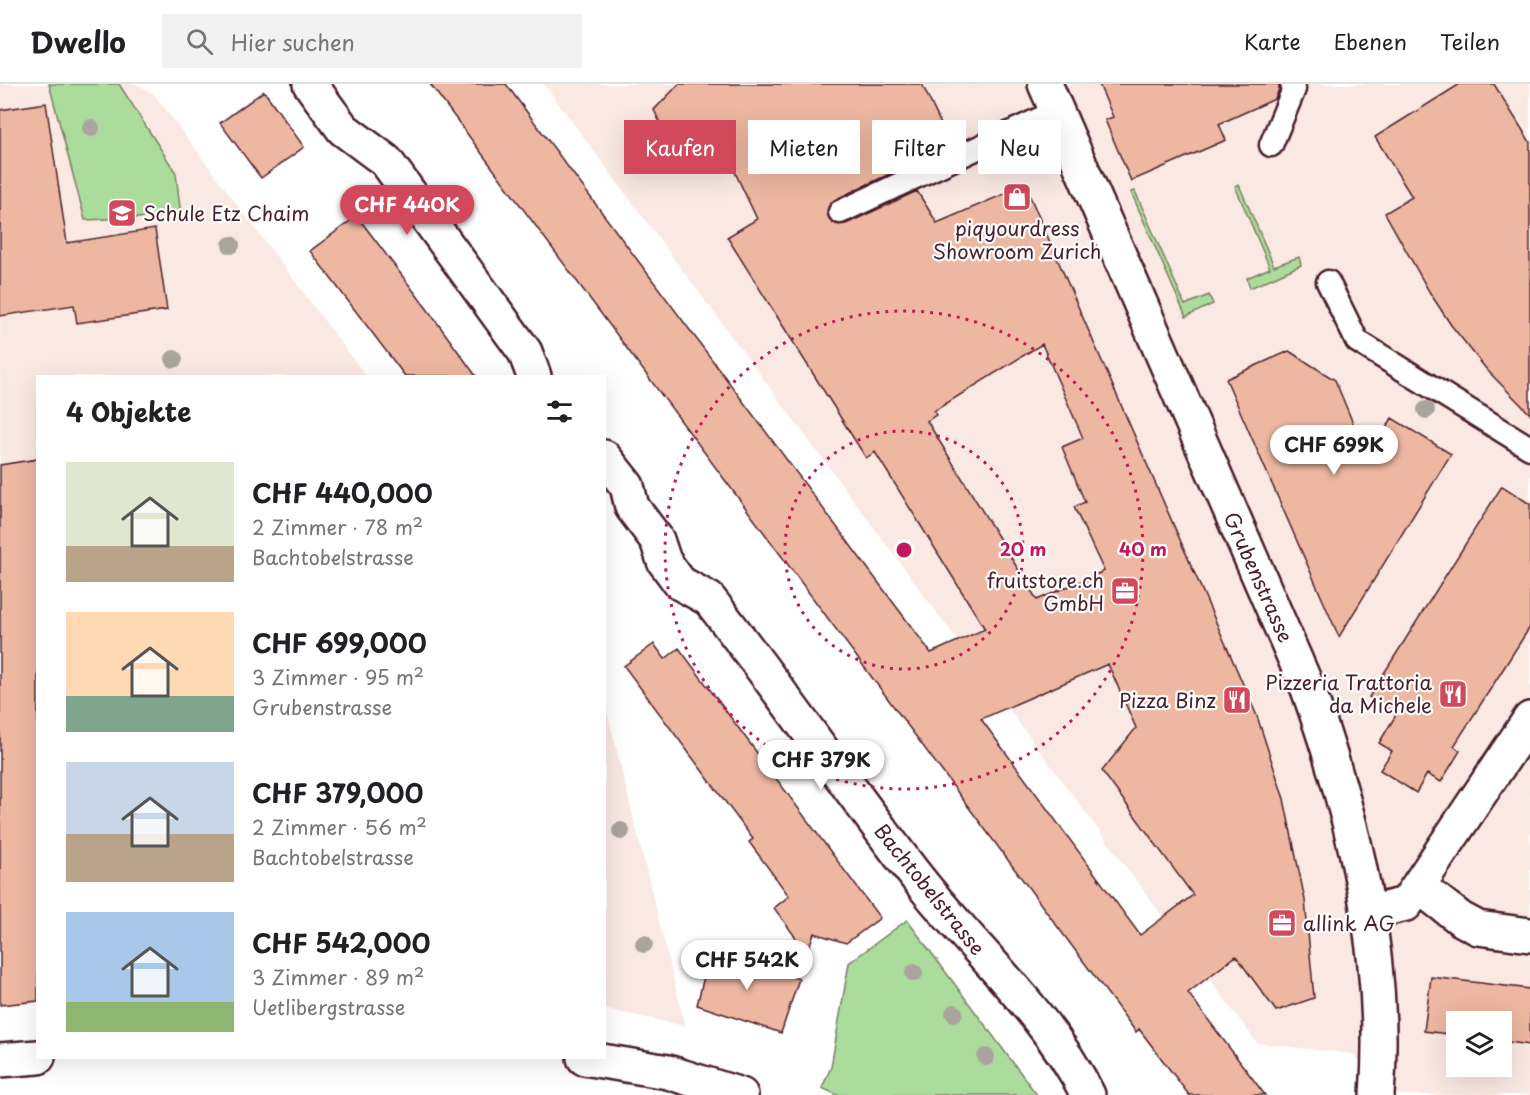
<!DOCTYPE html>
<html lang="de">
<meta charset="utf-8">
<style>
body{margin:0;font-family:"Playpen Sans",sans-serif;background:#f2f2f2;color:#202124;height:100vh;display:flex;flex-direction:column;font-size:22px;white-space:nowrap}
*{box-sizing:border-box;margin:0}
p{font-size:20px;color:#757577}
.icon{flex:none;width:33px;height:33px;fill:none;stroke:currentColor;stroke-width:2;stroke-linecap:round;stroke-linejoin:round}
.map{position:relative;flex:1;overflow:hidden}
.drawer{position:absolute;left:36px;top:291px;width:570px;height:684px;display:flex;flex-direction:column;background:#fff;border-radius:0px;box-shadow:0 6px 24px #0002}
.drawer>*{flex:none}
.banner{position:absolute;left:624px;top:36px;width:570px;height:54px;display:flex;gap:12px}
.tools{position:absolute;left:1446px;top:927px;display:grid;gap:12px}
.tools a{display:grid;place-items:center;width:66px;height:66px;border-radius:0px;background:#fff;box-shadow:0 6px 24px #0002;font-size:30px}
.price{position:absolute;translate:-50% -51px;padding:0 14px;border-radius:21px;background:#fff;color:#222;font-size:20px;line-height:39px;filter:drop-shadow(0 2px 3px #0008)}
.price::after{content:'';position:absolute;left:50%;top:36px;width:18px;height:14px;margin-left:-9px;background:inherit;clip-path:polygon(0 0,100% 0,50% 100%)}
.price.on{background:#d1495b;color:#fff}
ul{padding:0;list-style:none}
li{display:flex;align-items:center;gap:18px;height:150px;padding:0 30px}
li span{display:grid;place-items:center;flex:none;width:168px;height:120px;border-radius:0px;color:#555}
li>.icon{margin-inline-start:auto}
span .icon{width:72px;height:72px;fill:#fffc;stroke-width:1}
li b{font-size:26px}
h2{display:flex;justify-content:space-between;align-items:center;height:72px;padding:0 30px;font-size:26px}
.chip{padding:0 21px;border-radius:0px;background:#fff;box-shadow:0 6px 24px #0002;font-size:21px;line-height:54px}
.chip.on{background:#d1495b;color:#fff}
header{display:flex;align-items:center;gap:36px;box-sizing:border-box;height:84px;padding:0 30px;background:#fff;border-bottom:2px solid #e0e0e0}
header strong{font-size:28px}
nav{display:flex;gap:33px;margin-inline-start:auto;font-size:21px}
.search{width:420px;height:54px;background:#f2f2f2;display:flex;align-items:center;gap:15px;box-sizing:border-box;padding:0 21px;border-radius:0px;color:#757577;font-size:22px}
.map>svg:first-child{display:block}
</style>
<header>
<strong>Dwello</strong>
<div class="search"><svg class="icon" aria-label="search" viewBox="0 0 24 24"><circle cx="10" cy="10" r="6"/><path d="M15 15l6 6"/></svg>Hier suchen</div>
<nav><a>Karte</a><a>Ebenen</a><a>Teilen</a></nav>
</header>
<div class="map">
<svg width="1530" height="1011" viewBox="0 0 1530 1011">
<rect width="100%" height="100%" fill="#fff"/>
<filter id="ink" filterUnits="userSpaceOnUse"><feTurbulence type="fractalNoise" baseFrequency=".0167" numOctaves="2"/><feDisplacementMap in="SourceGraphic" scale="12" xChannelSelector="R" yChannelSelector="G"/><feConvolveMatrix kernelMatrix="1 2 1 2 8 2 1 2 1" color-interpolation-filters="sRGB"/></filter>
<g filter="url(#ink)">
<path fill="#fae9e3" fill-rule="evenodd" d="M0 0H137L154 10 366 292H38L37 919 0 922Z
M544 0H1530V1011H1399L1352 970 1257 959ZM1456 938H1502V982H1456Z
M605 619 685 942 605 925Z"/>
<path fill="#abdc9c" stroke="#7a7e64" stroke-width="1.5" d="M49 0H119L176 89 181 132 85 136Z
M1239 101 1274 182 1299 173 1301 181 1250 204 1247 194 1270 184 1235 102Z
M1135 107 1185 221 1209 211 1213 220 1186 233 1131 108Z
M907 836 1037 1011H837L822 1004 831 983 849 879Z"/>
<path fill="#edb7a1" stroke="#4a1f2b" stroke-width="1.5" fill-rule="evenodd" d="M430 0H506L931 569 985 545 875 368 866 374 727 153 757 135 723 63 681 83 654 26 679 0H922L946 51 896 75 902 84 834 116 827 127 832 139 846 140 917 107 937 139 1025 101 1257 632 1284 715 1305 816 1314 914 1276 927 1236 872 1188 909 1265 1011H1189L1139 945 1136 948ZM1042 260 1083 354 1062 363 1085 418 1074 423 1104 487 1037 516 927 337 936 331 934 327ZM1108 580 1136 644 1102 687 1193 811 1140 851 981 635Z
M1099 0H1279V5L1275 15 1219 40 1226 56 1131 97 1105 36 1113 33Z
M1460 0H1494L1530 58V330L1487 286 1451 241 1430 209 1385 129 1412 113 1375 53Z
M264 7 304 63 261 94 220 39Z
M46 19 67 159 155 145 167 226 77 239 74 221 0 232V26Z
M357 132 428 226 476 292H405L310 167Z
M1289 267 1335 296 1368 375 1392 334 1451 370 1339 553 1226 295Z
M38 375V917L0 921V381Z
M1502 402 1530 420V543L1454 662 1460 667 1441 698 1427 690 1416 709 1380 686 1392 667 1379 659 1396 631 1369 613Z
M654 560 665 575 679 564 880 834 846 859 814 849 807 869 774 824 789 812 749 758 753 755 624 582Z
M711 864 799 895 781 949 697 921Z
M1431 893 1530 905V961L1502 957V938H1456V951L1424 947Z"/>
<g fill="none" stroke-linecap="round" stroke-linejoin="round">
<g stroke="#4a1f2b" stroke-width="27">
<path id="lane" d="M1271 61 1294 5 1292 0
M840 128 1057 27
M1328 198 1357 257 1530 364"/>
</g>
<g stroke="#4a1f2b" stroke-width="38">
<path id="street" d="M310 0 343 45 386 77 525 268 534 292
M1045 0 1308 605C1354 734 1388 873 1377 1011
M604 373 627 402 632 423 657 456 664 477 680 499 709 515C782 607 847 704 919 796 975 867 1048 930 1088 1011
M1418 802 1461 835 1478 844 1530 851
M1368 829 1406 820 1530 635"/>
</g>
<g stroke="#4a1f2b" stroke-width="38">
<path id="secondary" d="M584 974 668 988 741 1011
M0 976 38 973"/>
</g>
<use href="#lane" stroke="#fff" stroke-width="22"/>
<use href="#street" stroke="#fff" stroke-width="33"/>
<use href="#secondary" stroke="#fff" stroke-width="33"/>
</g>
<g fill="#aba39d">
<circle cx="91" cy="44" r="9"/>
<circle cx="231" cy="161" r="9"/>
<circle cx="174" cy="275" r="9"/>
<circle cx="1426" cy="326" r="9"/>
<circle cx="621" cy="747" r="9"/>
<circle cx="644" cy="860" r="9"/>
<circle cx="914" cy="889" r="9"/>
<circle cx="954" cy="929" r="9"/>
<circle cx="986" cy="973" r="9"/>
</g>
</g>
<g fill="none" stroke="#c2185b" stroke-width="3" stroke-dasharray="3 6">
<circle cx="904" cy="466" r="119"/>
<circle cx="904" cy="466" r="239"/>
</g>
<defs>
<g id="shop-square" transform="scale(1.5)"><rect x="-9" y="-9" width="18" height="18" rx="4" fill="#d1495b" stroke="#fff"/><path d="M-5-2.5h2.3a2.7 3.5 0 0 1 5.4 0H5L5.5 6h-11ZM-1.5-2.5h3a1.5 2.3 0 0 0-3 0Z" fill="#fff"/></g>
<g id="school-square" transform="scale(1.5)"><rect x="-9" y="-9" width="18" height="18" rx="4" fill="#d1495b" stroke="#fff"/><path d="M0-5L7-2L0 1L-7-2ZM-4 1L0 2.5L4 1V4Q0 6-4 4Z" fill="#fff"/></g>
<g id="office-square" transform="scale(1.5)"><rect x="-9" y="-9" width="18" height="18" rx="4" fill="#d1495b" stroke="#fff"/><path d="M-6-3h4V-5.5h4V-3h4V5H-6ZM-1-4.5V-3h2v-1.5ZM-6 0V1H6V0Z" fill="#fff"/></g>
<g id="restaurant-square" transform="scale(1.5)"><rect x="-9" y="-9" width="18" height="18" rx="4" fill="#d1495b" stroke="#fff"/><path d="M-5-6h1v4h1v-4h1v4h1v-4h1v5L-1.5 .5V6h-2V.5L-5-1ZM5-6V6H3V1.5H1.5Q1.5-4 5-6Z" fill="#fff"/></g>
</defs>
<g fill-rule="evenodd">
<use href="#shop-square" x="1017" y="113"/>
<use href="#school-square" x="122" y="129"/>
<use href="#office-square" x="1125" y="507"/>
<use href="#restaurant-square" x="1453" y="610"/>
<use href="#restaurant-square" x="1237" y="616"/>
<use href="#office-square" x="1282" y="839"/>
</g>
<g text-anchor="middle" dominant-baseline="central" stroke-width="4.5" stroke-linejoin="round" paint-order="stroke">
<g font-size="20" fill="#4a1f2b" stroke="#fff" text-anchor="end">
<text x="143" y="129" text-anchor="start">Schule Etz Chaim</text>
<text x="1017" y="144" text-anchor="middle">piqyourdress<tspan x="1017" dy="23">Showroom Zurich</tspan></text>
<text x="1104" y="496">fruitstore.ch<tspan x="1104" dy="23">GmbH</tspan></text>
<text x="1432" y="598">Pizzeria Trattoria<tspan x="1432" dy="23">da Michele</tspan></text>
<text x="1216" y="616">Pizza Binz</text>
<text x="1303" y="839" text-anchor="start">allink AG</text>
</g>
<g font-size="20" fill="#4a1f2b" stroke="#fff">
<text transform="translate(1259 493) rotate(66)">Grubenstrasse</text>
<text transform="translate(930 805) rotate(51)">Bachtobelstrasse</text>
</g>
</g>
<circle cx="904" cy="466" r="9" fill="#c2185b" stroke="#fff" stroke-width="3"/>
<g font-size="18" text-anchor="middle" font-weight="bold" fill="#c2185b" stroke="#fff" stroke-width="4.5" stroke-linejoin="round" paint-order="stroke">
<text x="1023" y="472">20 m</text>
<text x="1143" y="472">40 m</text>
</g>
</svg>
<div class="tools">
<a><svg class="icon" aria-label="layers" viewBox="0 0 24 24"><path d="M12 4l9 5-9 5-9-5zM3 14l9 5 9-5"/></svg></a>
</div>
<b class="price on" style="left:407px;top:152px">CHF 440K</b>
<b class="price" style="left:1334px;top:392px">CHF 699K</b>
<b class="price" style="left:821px;top:707px">CHF 379K</b>
<b class="price" style="left:747px;top:907px">CHF 542K</b>
<div class="banner">
<a class="chip on">Kaufen</a>
<a class="chip">Mieten</a>
<a class="chip">Filter</a>
<a class="chip">Neu</a>
</div>
<section class="drawer">
<h2>4 Objekte<svg class="icon" aria-label="filters" viewBox="0 0 24 24"><path d="M4 7h16M4 17h16"/><circle cx="9" cy="7" r="2"/><circle cx="15" cy="17" r="2"/></svg></h2>
<ul>
<li><span style="background:linear-gradient(#dfe7d0 70%,#b9a48a 0)"><svg class="icon" aria-label="home" viewBox="0 0 24 24"><path d="M3 11l9-7 9 7M6 9v11h12V9"/></svg></span><div><b>CHF 440,000</b><p>2 Zimmer · 78 m²</p><p>Bachtobelstrasse</p></div></li>
<li><span style="background:linear-gradient(#ffd9b3 70%,#7fa58c 0)"><svg class="icon" aria-label="home" viewBox="0 0 24 24"><path d="M3 11l9-7 9 7M6 9v11h12V9"/></svg></span><div><b>CHF 699,000</b><p>3 Zimmer · 95 m²</p><p>Grubenstrasse</p></div></li>
<li><span style="background:linear-gradient(#c9d6e8 60%,#b9a48a 0)"><svg class="icon" aria-label="home" viewBox="0 0 24 24"><path d="M3 11l9-7 9 7M6 9v11h12V9"/></svg></span><div><b>CHF 379,000</b><p>2 Zimmer · 56 m²</p><p>Bachtobelstrasse</p></div></li>
<li><span style="background:linear-gradient(#a9c7e8 75%,#8fb573 0)"><svg class="icon" aria-label="home" viewBox="0 0 24 24"><path d="M3 11l9-7 9 7M6 9v11h12V9"/></svg></span><div><b>CHF 542,000</b><p>3 Zimmer · 89 m²</p><p>Uetlibergstrasse</p></div></li>
</ul>
</section>
</div>
